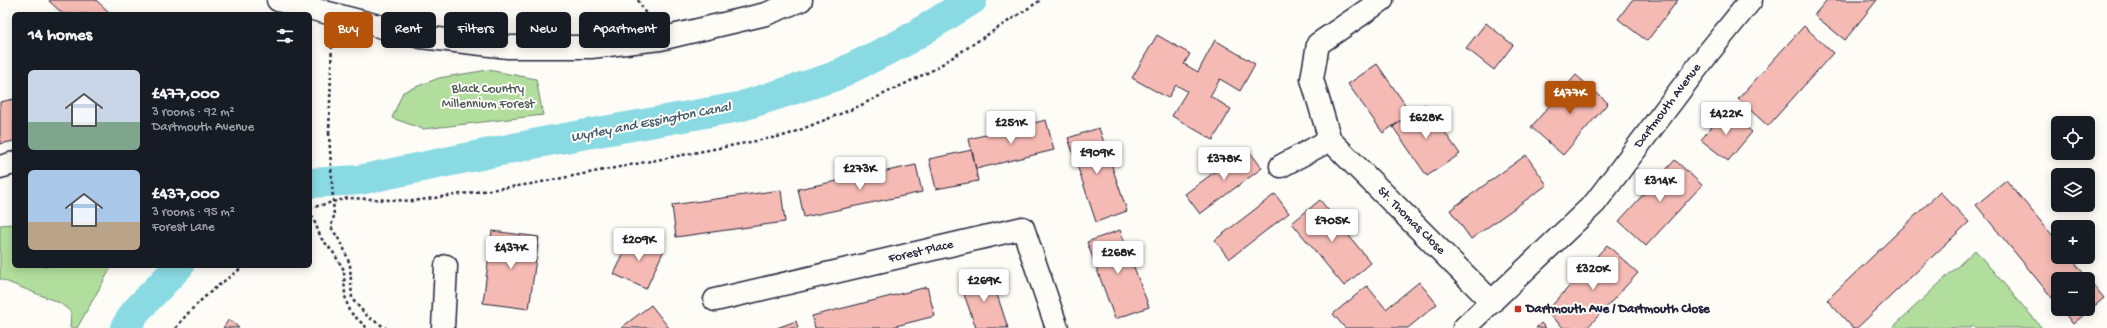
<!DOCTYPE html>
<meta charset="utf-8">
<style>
body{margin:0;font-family:"Gochi Hand",sans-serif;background:#20242c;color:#f1f3f6;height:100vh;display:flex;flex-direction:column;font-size:15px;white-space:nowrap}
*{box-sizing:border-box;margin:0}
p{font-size:13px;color:#9ea1a6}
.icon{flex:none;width:22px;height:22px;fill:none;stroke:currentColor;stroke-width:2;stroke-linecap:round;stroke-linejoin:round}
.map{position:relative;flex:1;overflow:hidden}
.panel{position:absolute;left:12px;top:12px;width:300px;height:256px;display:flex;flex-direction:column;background:#171b24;border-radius:6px;box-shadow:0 2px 10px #0003}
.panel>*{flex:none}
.guide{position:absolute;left:324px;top:12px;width:380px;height:36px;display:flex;gap:8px}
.controls{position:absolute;left:2051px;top:116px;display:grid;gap:8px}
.controls a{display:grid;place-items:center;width:44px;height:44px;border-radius:6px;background:#171b24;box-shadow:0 2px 10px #0003;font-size:20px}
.price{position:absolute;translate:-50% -34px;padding:0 9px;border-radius:4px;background:#fff;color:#222;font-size:13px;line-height:26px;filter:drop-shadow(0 1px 2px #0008)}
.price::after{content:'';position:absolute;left:50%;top:24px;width:12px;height:9px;margin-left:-6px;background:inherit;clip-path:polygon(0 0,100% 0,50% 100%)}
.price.current{background:#b45309;color:#fff}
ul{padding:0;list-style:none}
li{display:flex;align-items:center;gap:12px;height:100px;padding:0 16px}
li span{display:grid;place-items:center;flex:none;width:112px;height:80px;border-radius:6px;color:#555}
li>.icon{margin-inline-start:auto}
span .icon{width:48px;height:48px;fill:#fffc;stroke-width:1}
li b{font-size:17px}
h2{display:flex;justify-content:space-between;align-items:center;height:48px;padding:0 16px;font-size:17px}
.tag{padding:0 14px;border-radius:6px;background:#171b24;box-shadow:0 2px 10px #0003;font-size:14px;line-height:36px}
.tag.current{background:#b45309;color:#fff}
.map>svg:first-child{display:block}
</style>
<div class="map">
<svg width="2107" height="328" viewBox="0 0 2107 328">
<rect width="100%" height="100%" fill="#fdfcf7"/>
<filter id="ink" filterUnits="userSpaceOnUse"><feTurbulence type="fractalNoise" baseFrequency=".025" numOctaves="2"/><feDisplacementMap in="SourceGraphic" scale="8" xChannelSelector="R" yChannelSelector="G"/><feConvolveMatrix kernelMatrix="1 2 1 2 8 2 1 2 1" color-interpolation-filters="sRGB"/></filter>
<g filter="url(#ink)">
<path fill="#b2de9d" stroke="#6a806c" d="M488 70 536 79 543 115 423 129 392 118 403 92 439 78Z
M14 224V266H112L77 328H70L71 312 60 303 0 279V225Z
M1975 250 2042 328H1974L1973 326 1970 328H1892Z"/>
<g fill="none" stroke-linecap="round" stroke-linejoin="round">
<path stroke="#89dae3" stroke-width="30" d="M310 183 359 180 548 141 739 107 833 77 904 42 972 0
M125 328 136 311 179 266"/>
</g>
<path fill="#f5bab4" stroke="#22223b" d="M50 0H96L111 14H63L49 1Z
M1632 0H1678L1647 41 1618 19Z
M1827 0H1877L1845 40 1814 15Z
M1486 23 1513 45 1494 70 1466 48Z
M1804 26 1833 53 1768 126 1738 99Z
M1157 35 1190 54 1184 64 1198 72 1215 40 1255 64 1240 91 1220 79 1210 96 1231 109 1213 140 1172 116 1187 91 1176 85 1168 98 1132 78Z
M1377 64 1411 113 1383 133 1348 84Z
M1576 75 1608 103 1563 155 1531 127Z
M14 99V141L0 144V102Z
M1425 104 1460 154 1427 176 1393 127Z
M1725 110 1752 132 1728 161 1701 140Z
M1046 120 1054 150 976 169 969 139Z
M1099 128 1127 211 1096 222 1068 138Z
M1247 148 1262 168 1200 214 1185 194Z
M972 150 978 181 936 189 929 159Z
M1526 155 1547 185 1471 239 1450 210Z
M1675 160 1702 185 1646 246 1619 221Z
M916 165 922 192 804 217 798 189Z
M2006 180 2058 242V257H2070L2104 298 2073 324 2061 309H2088V279H2058V305L1976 205Z
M781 190 785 222 676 237 672 205Z
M1940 192 1969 222 1857 328H1853L1827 300Z
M1275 194 1289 213 1229 259 1215 240Z
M1320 200 1371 263 1344 286 1292 223Z
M1120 230 1149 307 1115 319 1087 242Z
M492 231 539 237 529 309 483 303Z
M633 235 664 250 646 289 614 274Z
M1607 245 1638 273 1587 328H1564L1546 312Z
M990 273 1008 328H976L960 283Z
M1419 282 1437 304 1408 328H1345L1333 314 1367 286 1386 309Z
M927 287 935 316 888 328H815L812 316Z
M651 305 669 328H623L622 327Z
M229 319 239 328H223Z
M796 321 798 328H777Z
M1541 323 1546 328H1536Z"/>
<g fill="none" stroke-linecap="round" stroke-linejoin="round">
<g stroke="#22223b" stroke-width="25">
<path id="minor" d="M278 0 421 37 508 47H591L660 39 766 14 801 0
M1382 0 1318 44 1312 79 1330 140 1492 302
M1281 166 1330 140
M0 167 14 163
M715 300 1023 228 1057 328
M443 328 446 266
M1464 328 1595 203 1709 52 1751 0"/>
</g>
<path stroke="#22223b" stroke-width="2.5" stroke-dasharray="3 3" stroke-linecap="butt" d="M638 0 646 14
M329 133 332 40
M310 208 348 198 413 201 531 184 787 135 855 108 933 70 1041 0
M310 210 321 238 333 252 344 270 345 296 349 311 367 328
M334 216 331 227 343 246 350 265 352 299 368 317 386 328
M176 328C194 303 220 284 244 266"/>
<use href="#minor" stroke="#fdfcf7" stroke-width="22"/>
<path stroke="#22223b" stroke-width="2.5" stroke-dasharray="3 3" stroke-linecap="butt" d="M329 133 334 216"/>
</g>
</g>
<rect fill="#c8321e" stroke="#fdfcf7" stroke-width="1.5" x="1514" y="305" width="8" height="8" rx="2"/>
<g text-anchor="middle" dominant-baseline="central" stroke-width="4" stroke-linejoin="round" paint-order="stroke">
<g font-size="13" fill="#4d5a58" stroke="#fdfcf7">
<text x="488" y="89">Black Country<tspan x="488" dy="15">Millennium Forest</tspan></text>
</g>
<g font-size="13" fill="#22223b" stroke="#fdfcf7">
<text transform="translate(1668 106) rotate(-53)">Dartmouth Avenue</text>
<text transform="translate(1411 221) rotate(45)">St. Thomas Close</text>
<text transform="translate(921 252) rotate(-13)">Forest Place</text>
</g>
<g font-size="13" font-weight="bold" fill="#22223b" stroke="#fdfcf7" text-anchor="start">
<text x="1526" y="309">Dartmouth Ave / Dartmouth Close</text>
</g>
<g font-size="14" font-style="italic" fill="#41596d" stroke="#fdfcf7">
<text transform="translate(651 123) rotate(-11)">Wyrley and Essington Canal</text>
</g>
</g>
</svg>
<div class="controls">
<a><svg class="icon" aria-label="locate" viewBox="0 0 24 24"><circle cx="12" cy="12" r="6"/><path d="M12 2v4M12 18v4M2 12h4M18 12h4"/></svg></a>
<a><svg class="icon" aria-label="layers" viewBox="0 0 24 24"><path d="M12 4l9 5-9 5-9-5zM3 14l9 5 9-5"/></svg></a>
<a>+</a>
<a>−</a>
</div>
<b class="price current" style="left:1570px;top:115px">£477K</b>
<b class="price" style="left:1726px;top:136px">£422K</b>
<b class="price" style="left:1426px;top:140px">£628K</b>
<b class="price" style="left:1011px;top:145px">£251K</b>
<b class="price" style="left:1097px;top:175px">£909K</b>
<b class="price" style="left:1224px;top:181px">£378K</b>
<b class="price" style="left:860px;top:191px">£273K</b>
<b class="price" style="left:1660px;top:203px">£314K</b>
<b class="price" style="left:1332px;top:243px">£705K</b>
<b class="price" style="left:639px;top:262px">£209K</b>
<b class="price" style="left:511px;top:270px">£437K</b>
<b class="price" style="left:1118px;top:275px">£268K</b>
<b class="price" style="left:1593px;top:291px">£320K</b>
<b class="price" style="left:984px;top:303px">£269K</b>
<div class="guide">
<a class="tag current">Buy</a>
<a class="tag">Rent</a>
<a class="tag">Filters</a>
<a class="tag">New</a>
<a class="tag">Apartment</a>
</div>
<section class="panel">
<h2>14 homes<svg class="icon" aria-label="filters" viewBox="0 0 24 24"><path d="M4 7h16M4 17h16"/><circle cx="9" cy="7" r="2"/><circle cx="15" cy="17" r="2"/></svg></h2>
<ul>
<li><span style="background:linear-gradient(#c9d6e8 65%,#7fa58c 0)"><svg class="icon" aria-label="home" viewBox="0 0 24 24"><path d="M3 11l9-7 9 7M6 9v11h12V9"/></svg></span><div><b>£477,000</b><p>3 rooms · 92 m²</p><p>Dartmouth Avenue</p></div></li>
<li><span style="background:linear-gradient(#a9c7e8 65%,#b9a48a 0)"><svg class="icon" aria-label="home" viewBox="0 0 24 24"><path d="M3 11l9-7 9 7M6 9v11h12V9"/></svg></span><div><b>£437,000</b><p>3 rooms · 95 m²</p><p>Forest Lane</p></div></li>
</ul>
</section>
</div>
